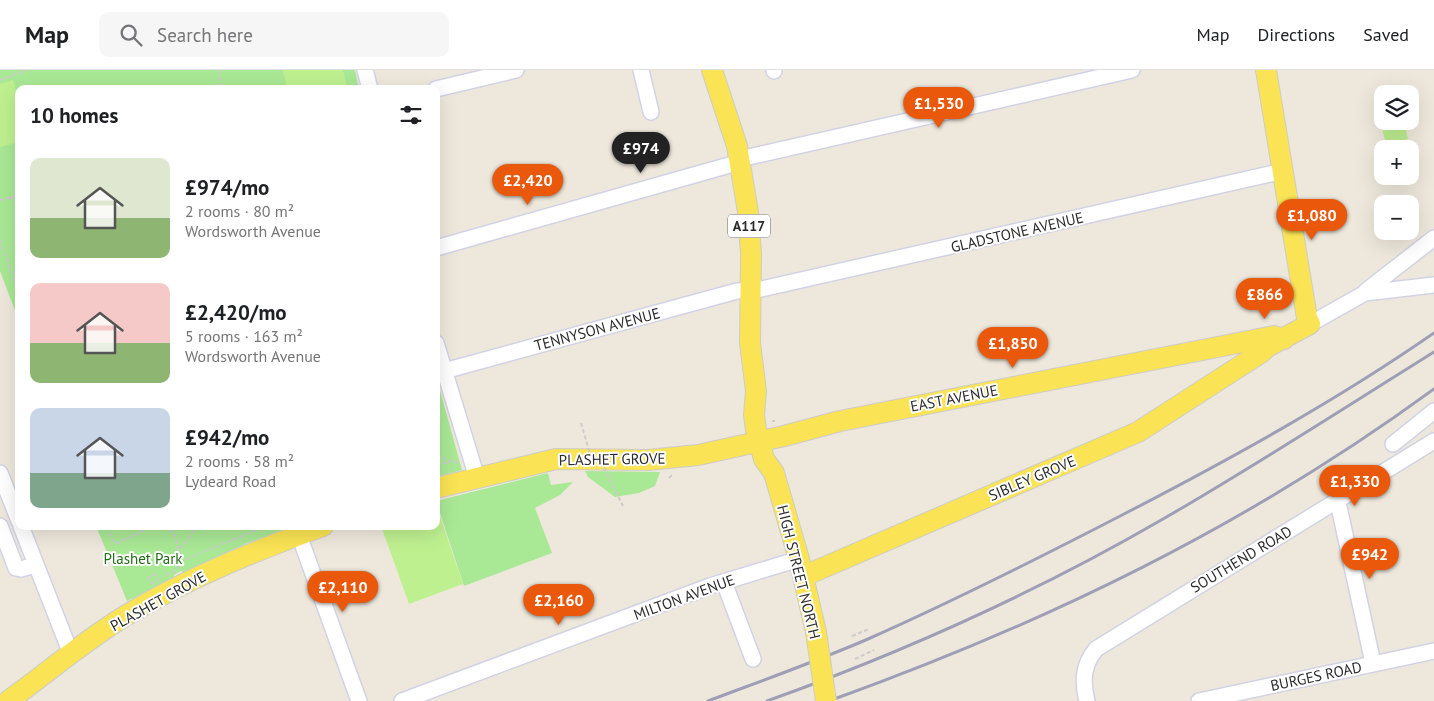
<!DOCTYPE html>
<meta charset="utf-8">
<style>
body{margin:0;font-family:"PT Sans",sans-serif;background:#f6f6f6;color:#202124;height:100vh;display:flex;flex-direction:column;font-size:19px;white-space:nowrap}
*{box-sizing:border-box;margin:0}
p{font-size:16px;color:#757577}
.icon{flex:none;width:28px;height:28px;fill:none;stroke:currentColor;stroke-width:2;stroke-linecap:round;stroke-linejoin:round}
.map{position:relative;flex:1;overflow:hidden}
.side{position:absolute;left:15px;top:15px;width:425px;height:445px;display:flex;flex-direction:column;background:#fff;border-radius:10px;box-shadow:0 5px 20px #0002}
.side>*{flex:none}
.buttons{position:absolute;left:1374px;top:15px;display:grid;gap:10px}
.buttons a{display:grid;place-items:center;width:45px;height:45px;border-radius:10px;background:#fff;box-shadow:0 5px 20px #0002;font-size:25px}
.price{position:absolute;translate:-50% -42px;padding:0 11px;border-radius:18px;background:#ea580c;color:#fff;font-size:16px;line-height:32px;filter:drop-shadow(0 1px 2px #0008)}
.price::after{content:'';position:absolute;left:50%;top:30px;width:15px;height:11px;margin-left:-8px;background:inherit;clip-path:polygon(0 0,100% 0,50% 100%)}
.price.current{background:#222;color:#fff}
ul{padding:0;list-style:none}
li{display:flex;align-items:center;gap:15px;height:125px;padding:0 15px}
li span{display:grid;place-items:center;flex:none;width:140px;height:100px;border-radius:10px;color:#555}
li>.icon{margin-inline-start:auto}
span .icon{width:60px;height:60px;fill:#fffc;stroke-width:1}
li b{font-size:21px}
h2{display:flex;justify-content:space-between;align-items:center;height:60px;padding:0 15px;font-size:21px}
header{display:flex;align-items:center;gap:30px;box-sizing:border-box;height:70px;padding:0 25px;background:#fff;border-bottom:1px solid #e0e0e0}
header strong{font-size:24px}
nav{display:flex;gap:28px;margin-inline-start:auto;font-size:18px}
.search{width:350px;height:45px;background:#f6f6f6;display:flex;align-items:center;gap:12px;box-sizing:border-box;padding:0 18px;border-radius:10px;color:#757577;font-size:19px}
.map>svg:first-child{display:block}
</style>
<header>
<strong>Map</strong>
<div class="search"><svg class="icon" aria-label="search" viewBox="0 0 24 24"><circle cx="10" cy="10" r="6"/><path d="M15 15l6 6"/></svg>Search here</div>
<nav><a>Map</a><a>Directions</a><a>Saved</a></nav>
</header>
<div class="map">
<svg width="1434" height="631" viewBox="0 0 1434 631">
<rect width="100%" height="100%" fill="#eee8dc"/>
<path fill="#a9e895" d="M0 0H355L359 19H19V251L0 201Z
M436 306 462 400 436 407Z
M585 401 660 402 655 416 639 423 615 427 588 407Z
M548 403 551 415 573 412 560 425 535 438 552 483 464 516 436 431Z
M96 456H293L247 473 184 503 181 501 174 505 173 509 127 531Z"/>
<path fill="#bef090" d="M283 0H343L347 18 287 19Z
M13 10 19 29V72L0 77V14Z
M1382 32V51H1404L1408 69 1386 75 1376 33Z
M436 434 463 514 409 534 381 456H436Z"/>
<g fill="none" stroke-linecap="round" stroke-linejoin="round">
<g stroke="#d1d3e5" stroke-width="18">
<path id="minor" d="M365 0 370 19
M641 0 651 42
M774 0V1
M436 19 516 0
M740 89 1132 0
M436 178 740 92
M1366 221 1434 168
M1310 254 1365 223 1434 215
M436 273 474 398 475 408
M444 301 737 221 757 220 1283 101
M1393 374 1434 341
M0 403 19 451
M1336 432 1339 437 1373 593
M0 456 16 498 21 499 35 495
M21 456 71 584
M299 465 359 631
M724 512 753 589
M402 631 710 516 799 489
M1087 631C1082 611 1083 595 1096 579L1434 371
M1199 631 1434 581"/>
</g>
<g stroke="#ccc" stroke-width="22">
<path id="major" d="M712 0 737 76 748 142 751 184 750 273 756 321 754 345 756 360 764 389 774 403 799 489 816 562
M436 418 556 389 648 390 698 385 784 366 840 351 1274 266 1284 269
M804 506 1138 362 1262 282 1267 277 1310 254 1307 248 1266 0
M8 631C47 603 84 571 125 546 187 508 255 481 323 456"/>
</g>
<path stroke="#ccc" stroke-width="2" stroke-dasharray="4 2.5" stroke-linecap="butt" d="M219 0 221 19
M0 10 27 0
M9 128 19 130
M0 130 19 125
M0 170 19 224
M772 351H775
M436 384 451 392H459
M436 394 451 392
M669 408 673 404
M108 456 113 471 117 473 153 456
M164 456 174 463 182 491
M179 478C188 474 190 461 199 456
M178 499 182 491 266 456
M148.5 509a4.5 4.5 0 1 1 9 0a4.5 4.5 0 1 1-9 0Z
M166 505 175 501
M852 566 869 559
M855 589 874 580"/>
<use href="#minor" stroke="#fff" stroke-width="15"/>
<use href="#major" stroke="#fae354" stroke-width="20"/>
<path stroke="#9e9fb6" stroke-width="3" d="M708 631C761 611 815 592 868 569 956 530 1041 487 1126 443 1232 388 1336 331 1434 263
M767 631C904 582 1037 522 1163 449 1255 396 1344 338 1434 282
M829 631C1046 553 1247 456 1434 319"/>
<g stroke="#ccc" stroke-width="22" stroke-linecap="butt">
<path id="major-bridge" d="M816 562 826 631"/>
</g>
<path stroke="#ccc" stroke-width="2" stroke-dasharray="4 2.5" stroke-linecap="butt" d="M581 353 590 384 604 398 623 436"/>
<use href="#major-bridge" stroke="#fae354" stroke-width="20"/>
</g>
<g text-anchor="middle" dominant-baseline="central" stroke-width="4" stroke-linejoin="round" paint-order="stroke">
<rect fill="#fff" stroke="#6b6b6b" stroke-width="1" x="728" y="144.5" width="42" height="23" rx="4"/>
<g font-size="14" font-weight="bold" fill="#2b2b2b">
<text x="749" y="156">A117</text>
</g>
<g font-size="15" fill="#2b2b2b" stroke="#fff">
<text transform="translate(1017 162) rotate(-13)">GLADSTONE AVENUE</text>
<text transform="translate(597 259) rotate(-15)">TENNYSON AVENUE</text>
<text transform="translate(954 328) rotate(-11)">EAST AVENUE</text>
<text transform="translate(612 389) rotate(-1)">PLASHET GROVE</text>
<text transform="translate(1032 408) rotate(-23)">SIBLEY GROVE</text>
<text transform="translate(1241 489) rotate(-31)">SOUTHEND ROAD</text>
<text transform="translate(799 502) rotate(76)">HIGH STREET NORTH</text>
<text transform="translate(684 527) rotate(-20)">MILTON AVENUE</text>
<text transform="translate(158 531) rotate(-29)">PLASHET GROVE</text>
<text transform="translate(1316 606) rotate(-12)">BURGES ROAD</text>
</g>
<g font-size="15" fill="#1f6d15" stroke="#fff">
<text x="143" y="488">Plashet Park</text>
</g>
</g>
</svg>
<div class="buttons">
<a><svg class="icon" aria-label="layers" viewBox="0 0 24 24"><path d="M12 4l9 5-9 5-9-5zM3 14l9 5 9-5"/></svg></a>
<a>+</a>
<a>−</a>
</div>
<b class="price" style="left:939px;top:59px">£1,530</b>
<b class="price current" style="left:641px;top:104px">£974</b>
<b class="price" style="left:528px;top:136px">£2,420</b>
<b class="price" style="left:1312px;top:171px">£1,080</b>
<b class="price" style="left:1265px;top:250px">£866</b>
<b class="price" style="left:1013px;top:299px">£1,850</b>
<b class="price" style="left:1355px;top:437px">£1,330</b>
<b class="price" style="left:1370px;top:510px">£942</b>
<b class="price" style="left:343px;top:543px">£2,110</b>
<b class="price" style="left:559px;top:556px">£2,160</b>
<section class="side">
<h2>10 homes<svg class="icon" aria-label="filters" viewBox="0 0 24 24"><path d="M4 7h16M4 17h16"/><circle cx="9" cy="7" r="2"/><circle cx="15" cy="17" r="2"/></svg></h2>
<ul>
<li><span style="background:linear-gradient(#dfe7d0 60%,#8fb573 0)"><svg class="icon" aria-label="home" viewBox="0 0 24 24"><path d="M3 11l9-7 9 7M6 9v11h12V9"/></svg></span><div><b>£974/mo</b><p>2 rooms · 80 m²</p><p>Wordsworth Avenue</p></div></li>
<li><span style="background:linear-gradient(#f6c9c9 60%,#8fb573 0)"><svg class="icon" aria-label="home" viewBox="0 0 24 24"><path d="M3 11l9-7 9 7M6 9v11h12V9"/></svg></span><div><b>£2,420/mo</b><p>5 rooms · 163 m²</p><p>Wordsworth Avenue</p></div></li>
<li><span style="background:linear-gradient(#c9d6e8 65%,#7fa58c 0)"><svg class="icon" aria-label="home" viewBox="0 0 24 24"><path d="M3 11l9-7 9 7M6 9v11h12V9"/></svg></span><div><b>£942/mo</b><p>2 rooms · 58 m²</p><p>Lydeard Road</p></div></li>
</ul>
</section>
</div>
